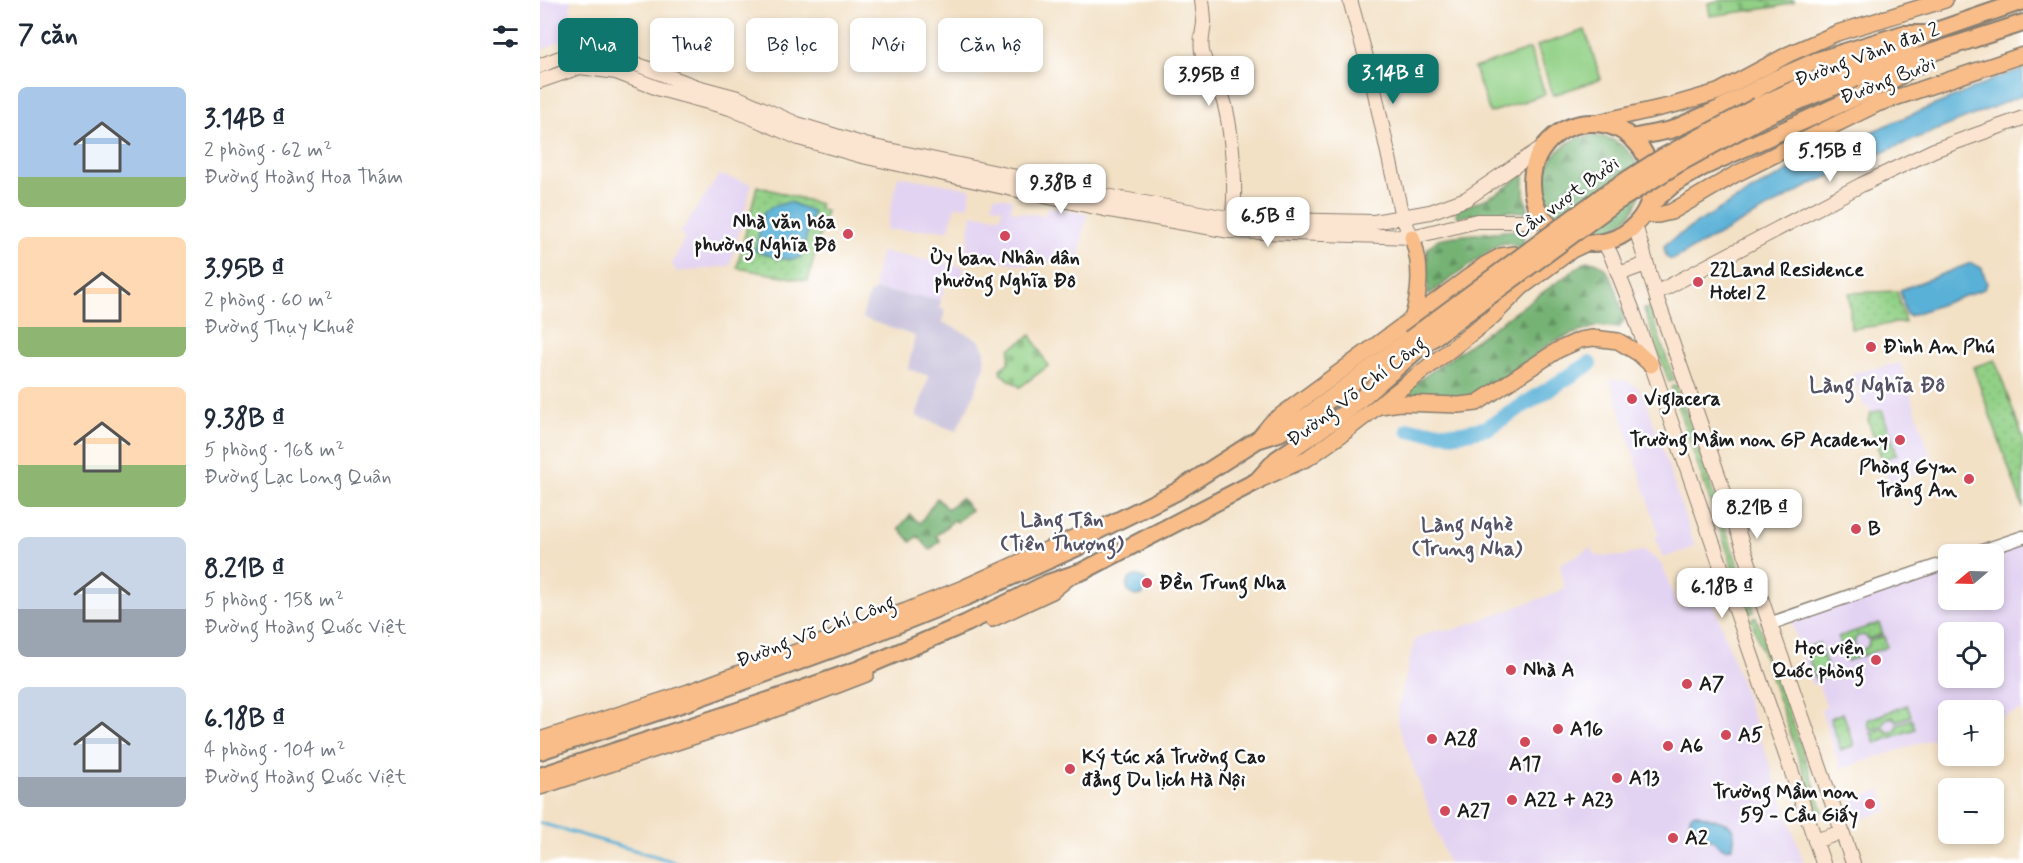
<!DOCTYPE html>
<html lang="vi">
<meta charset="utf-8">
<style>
body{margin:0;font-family:Mynerve,sans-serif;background:#f2f2f3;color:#1f2937;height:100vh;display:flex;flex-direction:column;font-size:22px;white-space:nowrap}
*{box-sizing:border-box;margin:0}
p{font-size:20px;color:#747a83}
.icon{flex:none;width:33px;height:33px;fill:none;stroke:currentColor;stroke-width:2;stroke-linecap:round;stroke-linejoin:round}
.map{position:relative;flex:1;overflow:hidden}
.details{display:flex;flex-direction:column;background:#fff;width:540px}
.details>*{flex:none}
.banner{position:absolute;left:18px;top:18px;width:570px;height:54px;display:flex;gap:12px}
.needle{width:39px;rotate:251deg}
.controls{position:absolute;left:1398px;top:544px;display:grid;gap:12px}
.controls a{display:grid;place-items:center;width:66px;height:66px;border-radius:9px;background:#fff;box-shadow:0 3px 9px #0003;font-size:30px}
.price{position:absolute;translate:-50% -51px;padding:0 14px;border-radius:12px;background:#fff;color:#222;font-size:20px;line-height:39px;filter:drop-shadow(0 2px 3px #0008)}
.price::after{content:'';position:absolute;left:50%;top:36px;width:18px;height:14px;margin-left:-9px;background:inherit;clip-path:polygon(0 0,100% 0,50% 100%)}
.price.on{background:#0f766e;color:#fff}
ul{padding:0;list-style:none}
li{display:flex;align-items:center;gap:18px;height:150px;padding:0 18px}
li span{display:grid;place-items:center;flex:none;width:168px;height:120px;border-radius:9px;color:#555}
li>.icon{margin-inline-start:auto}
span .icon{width:72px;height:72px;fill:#fffc;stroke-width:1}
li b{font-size:26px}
h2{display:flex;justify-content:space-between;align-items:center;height:72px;padding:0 18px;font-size:26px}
.chip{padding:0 21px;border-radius:9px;background:#fff;box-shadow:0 3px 9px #0003;font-size:21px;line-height:54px}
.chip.on{background:#0f766e;color:#fff}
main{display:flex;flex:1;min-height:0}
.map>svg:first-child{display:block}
</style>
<main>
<section class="details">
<h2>7 căn<svg class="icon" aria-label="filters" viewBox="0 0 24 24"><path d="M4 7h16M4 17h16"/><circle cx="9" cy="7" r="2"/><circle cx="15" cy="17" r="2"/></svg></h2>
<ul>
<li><span style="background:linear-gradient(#a9c7e8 75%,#8fb573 0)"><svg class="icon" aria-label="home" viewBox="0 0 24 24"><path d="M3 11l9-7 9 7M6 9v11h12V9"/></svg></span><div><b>3.14B ₫</b><p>2 phòng · 62 m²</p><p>Đường Hoàng Hoa Thám</p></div></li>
<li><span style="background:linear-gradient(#ffd9b3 75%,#8fb573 0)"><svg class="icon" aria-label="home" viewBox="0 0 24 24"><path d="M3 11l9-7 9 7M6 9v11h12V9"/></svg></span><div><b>3.95B ₫</b><p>2 phòng · 60 m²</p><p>Đường Thụy Khuê</p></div></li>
<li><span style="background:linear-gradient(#ffd9b3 65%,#8fb573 0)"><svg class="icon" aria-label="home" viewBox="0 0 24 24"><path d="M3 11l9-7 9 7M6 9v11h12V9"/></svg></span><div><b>9.38B ₫</b><p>5 phòng · 168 m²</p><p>Đường Lạc Long Quân</p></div></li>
<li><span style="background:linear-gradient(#c9d6e8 60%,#9aa5b1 0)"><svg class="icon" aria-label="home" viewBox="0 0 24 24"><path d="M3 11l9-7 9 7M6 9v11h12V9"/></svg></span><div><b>8.21B ₫</b><p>5 phòng · 158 m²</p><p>Đường Hoàng Quốc Việt</p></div></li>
<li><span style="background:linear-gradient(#c9d6e8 75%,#9aa5b1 0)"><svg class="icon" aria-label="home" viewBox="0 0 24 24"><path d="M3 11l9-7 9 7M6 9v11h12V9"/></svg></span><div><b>6.18B ₫</b><p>4 phòng · 104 m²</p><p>Đường Hoàng Quốc Việt</p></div></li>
</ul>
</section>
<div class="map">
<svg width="1483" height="863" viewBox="0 0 1483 863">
<defs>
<pattern id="grass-dots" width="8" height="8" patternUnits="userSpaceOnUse" patternTransform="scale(1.5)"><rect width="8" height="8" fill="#92d086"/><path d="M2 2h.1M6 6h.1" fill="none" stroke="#7db273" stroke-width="1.8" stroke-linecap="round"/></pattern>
<pattern id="forest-firs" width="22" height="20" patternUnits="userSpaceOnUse" patternTransform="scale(1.5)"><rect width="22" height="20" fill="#75b273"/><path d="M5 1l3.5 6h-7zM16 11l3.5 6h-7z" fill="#5f905e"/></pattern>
<pattern id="cemetery-stones" width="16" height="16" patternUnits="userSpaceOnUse" patternTransform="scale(1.5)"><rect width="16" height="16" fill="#92d086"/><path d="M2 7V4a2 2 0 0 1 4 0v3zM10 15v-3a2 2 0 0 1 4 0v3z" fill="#7db273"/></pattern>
</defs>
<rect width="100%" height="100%" fill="#fff"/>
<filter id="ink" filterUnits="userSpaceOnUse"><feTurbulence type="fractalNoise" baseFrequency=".0167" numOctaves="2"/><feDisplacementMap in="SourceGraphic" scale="12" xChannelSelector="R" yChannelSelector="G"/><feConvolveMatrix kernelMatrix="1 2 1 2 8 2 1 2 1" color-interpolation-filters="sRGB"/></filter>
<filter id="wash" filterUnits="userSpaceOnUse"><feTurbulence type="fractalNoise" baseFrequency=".008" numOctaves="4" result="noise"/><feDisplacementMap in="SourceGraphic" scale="24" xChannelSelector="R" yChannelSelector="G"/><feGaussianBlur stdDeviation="1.35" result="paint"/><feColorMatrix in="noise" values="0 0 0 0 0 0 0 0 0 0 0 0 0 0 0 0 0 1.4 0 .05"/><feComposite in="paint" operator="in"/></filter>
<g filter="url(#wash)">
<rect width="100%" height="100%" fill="#f3e1c6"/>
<path fill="#e3d3f2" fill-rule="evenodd" d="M0 0H31L30 42 22 40 0 51Z
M179 175 212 184 190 266 137 272 132 264 145 237 140 233Z
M358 176 431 189 428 207 415 206 409 230H346Z
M454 196 472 199 471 211 505 216 507 207 547 214 537 267 497 259 489 266 426 255 432 214 461 217 462 208 452 206Z
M341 252 424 267 420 286 407 281 401 300 336 290 334 282Z
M1360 363 1392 461 1388 469 1349 482 1328 420 1331 413 1330 408 1325 407 1323 404 1312 373Z
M1070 379 1087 381 1098 388 1106 400 1155 547 1123 558 1115 537 1119 535Z
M1483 543V710L1454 719V711H1408V734L1301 769 1281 710 1287 707 1278 684 1272 685 1251 621 1408 568V600H1454V555H1446ZM1408 633H1454V678H1408Z
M1051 548 1056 556H1083L1104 550 1122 564 1138 608 1171 596 1264 863H908L857 722 858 708 875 639 896 630H913L1013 594 1025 588 1020 564Z
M1341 790 1348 810 1318 820 1312 800Z"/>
<path fill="#c6c0da" d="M336 290 401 300 399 308 405 310 402 322 439 340 445 351V366L432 399 416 431 376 416 389 376 368 369 375 336 322 318 329 294Z"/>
<path fill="url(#grass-dots)" stroke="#577651" stroke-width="1.5" d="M217 186 280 204 279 209 286 211 268 281 197 268Z
M1357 291 1365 322 1311 329 1309 293Z
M1109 308 1134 380 1129 382 1104 309Z
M1455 360 1483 439V508L1433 367Z
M1136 385 1214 612 1209 614 1131 387Z
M1342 410 1357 454 1342 460 1328 420 1331 413Z
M1216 617 1283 811 1278 813 1211 619Z
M1339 623 1343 634 1328 639C1325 634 1319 634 1315 639V643L1302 648 1298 637Z
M1344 636 1347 647 1307 661 1303 650 1315 646C1319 650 1324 651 1328 646L1329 641Z
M1279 643 1290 675 1276 680 1265 648Z
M1367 705 1371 716 1356 721 1354 718H1348L1344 721 1343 726 1330 730 1327 720Z
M1303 713 1314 745 1301 750 1290 718Z
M1372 719 1375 729 1335 743 1331 733 1344 728 1347 732H1352L1356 729 1357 724Z"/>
<path fill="url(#forest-firs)" stroke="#486748" stroke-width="1.5" d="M1005 184a48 48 0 1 1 96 0a48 48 0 1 1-96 0Z
M981 175 984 176V194L989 212 966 211 918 217 916 213 918 208C942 202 964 192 981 175Z
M984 229 983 248 965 243 958 245 888 295 887 249 898 239 915 236Z
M1047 261C1073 260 1078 300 1085 319L1079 328 1058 326 1030 335 1013 342 941 395 923 398 883 394 862 397 861 393Z
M397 498 407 509 421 498 431 510 417 522 414 520 396 536 400 541 390 550 378 536 371 542 359 528 370 515 380 523Z"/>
<path fill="url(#cemetery-stones)" stroke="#577651" stroke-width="1.5" d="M1182 0H1254V2L1236 7 1170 16 1168 3Z
M491 335 508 366 480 387 461 374 460 369 469 362 470 349Z"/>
<path fill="#92d086" stroke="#577651" stroke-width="1.5" d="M1045 30 1061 79 1013 95 997 46Z
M990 49 1005 94 950 113 934 68Z"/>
<path fill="#5ab1d7" stroke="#3b667a" stroke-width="1.5" d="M1483 69V95L1353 148 1272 184 1134 259H1129L1126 256 1124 247 1127 243C1215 182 1308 140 1407 100 1430 91 1460 75 1483 69Z
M250 202 273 212 261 257C246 263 230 255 215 251L224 212 234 206Z
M1431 263 1442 268 1447 284 1444 289 1369 316 1366 314 1360 290Z
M587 586a10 10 0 1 1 20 0a10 10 0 1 1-20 0Z
M1155 813 1189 824C1195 830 1196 841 1191 848 1180 851 1178 842 1169 838 1169 838 1159 837 1159 836 1150 833 1148 822 1151 815Z"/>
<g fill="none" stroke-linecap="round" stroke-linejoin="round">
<path stroke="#5ab1d7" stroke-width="3" d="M0 823 139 863"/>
<path stroke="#5ab1d7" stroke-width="16" d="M869 430 916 434 947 428 1049 364"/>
</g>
</g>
<g filter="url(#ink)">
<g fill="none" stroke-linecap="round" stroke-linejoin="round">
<g stroke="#887e71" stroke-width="15">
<path id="tertiary" d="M1430 555 1483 537
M1229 624 1408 562"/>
</g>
<g stroke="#887e71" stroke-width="16">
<path id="secondary" d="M662 0C663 8 664 16 664 23 663 33 660 41 662 51 664 66 676 78 681 93 692 121 698 197 691 226
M810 0 831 75 862 217 872 237
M0 66C24 55 43 49 69 54L157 87 198 98 257 124 325 145 566 196 693 219 834 222 890 212 926 199 1004 146
M0 81 40 67 76 72 120 89 190 108 259 138 322 156 564 209 690 231 872 237 937 221H1005
M1095 225 1118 302 1313 863
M1064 242 1071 255 1093 311 1283 863
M1079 274 1106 264
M1116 293 1321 185 1394 150 1483 118
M1275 841 1302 832"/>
</g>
<g stroke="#887e71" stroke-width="18">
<path id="primary" d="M1054 123 1133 105 1178 92 1249 54 1297 33 1405 0
M1103 215H1118L1131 212 1194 175 1337 104 1483 55
M872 319C881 291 882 265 872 237
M840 406 860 403 919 405 937 403 1018 350 1040 340 1053 338 1078 341 1098 353 1111 365
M717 440 732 422 946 264 961 256 974 254 985 267
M717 481 768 458 802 434 951 318 982 287 1032 250 1047 243
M452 619 512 591 528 578
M0 740 149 692 366 611 423 588 535 537 557 531
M0 787 222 714 326 674"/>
</g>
<g stroke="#887e71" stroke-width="20">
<path id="trunk" d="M1218 106 1299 69 1372 42 1387 34 1483 1
M1222 118C1306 77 1395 52 1483 23
M992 183a60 60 0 1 1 120 0a60 60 0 1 1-120 0Z
M1091 138 1131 130 1179 109 1235 79 1276 61 1363 34H1387
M1107 207 1135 183 1161 168 1349 82 1377 65 1390 54
M0 751 144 703 323 638 428 596 540 546 557 531 636 492 717 440 739 433 771 413 870 339
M0 776 237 698 317 670 376 645 427 623 508 583 543 571 717 481 737 459 802 415 878 349"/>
</g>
<use href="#tertiary" stroke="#fff" stroke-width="12"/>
<use href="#secondary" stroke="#fce5d0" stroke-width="14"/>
<use href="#primary" stroke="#f8bd89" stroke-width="15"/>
<use href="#trunk" stroke="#f8bd89" stroke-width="16"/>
<g stroke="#887e71" stroke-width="20" stroke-linecap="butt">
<path id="trunk-bridge" d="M870 339 1068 192 1123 157 1218 106
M878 349 1075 203 1138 164 1222 118"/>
</g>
<use href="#trunk-bridge" stroke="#f8bd89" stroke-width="16"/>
</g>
</g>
<g fill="#d1495b" stroke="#fff" stroke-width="2">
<circle cx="308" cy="234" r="6"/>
<circle cx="465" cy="236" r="6"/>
<circle cx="1158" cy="282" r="6"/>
<circle cx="1331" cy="347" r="6"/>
<circle cx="1092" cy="399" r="6"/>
<circle cx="1360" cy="440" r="6"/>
<circle cx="1429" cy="479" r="6"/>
<circle cx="1316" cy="529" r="6"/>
<circle cx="607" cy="583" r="6"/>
<circle cx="1336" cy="660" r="6"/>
<circle cx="971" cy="670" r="6"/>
<circle cx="1147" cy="684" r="6"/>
<circle cx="1018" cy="729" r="6"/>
<circle cx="1186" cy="735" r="6"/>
<circle cx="892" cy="739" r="6"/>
<circle cx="985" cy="742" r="6"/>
<circle cx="1128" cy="746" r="6"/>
<circle cx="530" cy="769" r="6"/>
<circle cx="1077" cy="778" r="6"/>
<circle cx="972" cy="800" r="6"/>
<circle cx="1330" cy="804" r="6"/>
<circle cx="905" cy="811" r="6"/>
<circle cx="1133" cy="838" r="6"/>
</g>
<g text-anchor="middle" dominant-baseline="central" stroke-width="5" stroke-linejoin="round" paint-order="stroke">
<g font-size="20" fill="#1c1c1c" stroke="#fff">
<text transform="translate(1327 55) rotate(-20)">Đường Vành đai 2</text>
<text transform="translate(1348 81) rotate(-21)">Đường Bưởi</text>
<text transform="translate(1027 198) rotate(-36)">Cầu vượt Bưởi</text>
<text transform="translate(817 392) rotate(-37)">Đường Võ Chí Công</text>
<text transform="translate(276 632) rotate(-21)">Đường Võ Chí Công</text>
</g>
<g font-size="20" font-weight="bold" fill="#1c1c1c" stroke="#fff" text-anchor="start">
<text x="296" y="222" text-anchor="end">Nhà văn hóa<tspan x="296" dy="23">phường Nghĩa Đô</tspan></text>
<text x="465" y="258" text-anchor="middle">Ủy ban Nhân dân<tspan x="465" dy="23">phường Nghĩa Đô</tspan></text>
<text x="1170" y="270">22Land Residence<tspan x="1170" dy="23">Hotel 2</tspan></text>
<text x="1343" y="347">Đình An Phú</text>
<text x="1104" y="399">Viglacera</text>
<text x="1348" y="440" text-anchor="end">Trường Mầm non GP Academy</text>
<text x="1417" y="467" text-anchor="end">Phòng Gym<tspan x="1417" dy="23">Tràng An</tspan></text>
<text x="1328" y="529">B</text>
<text x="619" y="583">Đền Trung Nha</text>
<text x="1324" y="648" text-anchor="end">Học viện<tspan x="1324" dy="23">Quốc phòng</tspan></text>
<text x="983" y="670">Nhà A</text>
<text x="1159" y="684">A7</text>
<text x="1030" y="729">A16</text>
<text x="1198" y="735">A5</text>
<text x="904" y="739">A28</text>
<text x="1140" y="746">A6</text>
<text x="542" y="757">Ký túc xá Trường Cao<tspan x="542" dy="23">đẳng Du lịch Hà Nội</tspan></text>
<text x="985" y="764" text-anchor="middle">A17</text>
<text x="1089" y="778">A13</text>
<text x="1318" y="792" text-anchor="end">Trường Mầm non<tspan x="1318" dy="23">59 - Cầu Giấy</tspan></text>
<text x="984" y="800">A22 + A23</text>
<text x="917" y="811">A27</text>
<text x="1145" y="838">A2</text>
</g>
<g font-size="21" font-weight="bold" fill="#555265" stroke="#fff">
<text x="522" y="520">Làng Tân<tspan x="522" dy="24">(Tiên Thượng)</tspan></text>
<text x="927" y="525">Làng Nghè<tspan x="927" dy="24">(Trung Nha)</tspan></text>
</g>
<g font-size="22" font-weight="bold" fill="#555265" stroke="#fff">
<text x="1337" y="386">Làng Nghĩa Đô</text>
</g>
</g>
</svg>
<div class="controls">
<a><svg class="needle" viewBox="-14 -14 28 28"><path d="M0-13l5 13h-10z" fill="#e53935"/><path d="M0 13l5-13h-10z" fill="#747a83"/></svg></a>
<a><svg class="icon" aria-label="locate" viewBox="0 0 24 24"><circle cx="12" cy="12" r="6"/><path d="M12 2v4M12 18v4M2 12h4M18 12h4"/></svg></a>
<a>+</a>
<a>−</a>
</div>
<b class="price on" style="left:853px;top:105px">3.14B ₫</b>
<b class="price" style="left:669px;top:107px">3.95B ₫</b>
<b class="price" style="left:1290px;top:183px">5.15B ₫</b>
<b class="price" style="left:521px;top:215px">9.38B ₫</b>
<b class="price" style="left:728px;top:248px">6.5B ₫</b>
<b class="price" style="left:1217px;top:540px">8.21B ₫</b>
<b class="price" style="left:1182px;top:619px">6.18B ₫</b>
<div class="banner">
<a class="chip on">Mua</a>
<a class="chip">Thuê</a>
<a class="chip">Bộ lọc</a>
<a class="chip">Mới</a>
<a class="chip">Căn hộ</a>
</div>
</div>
</main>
